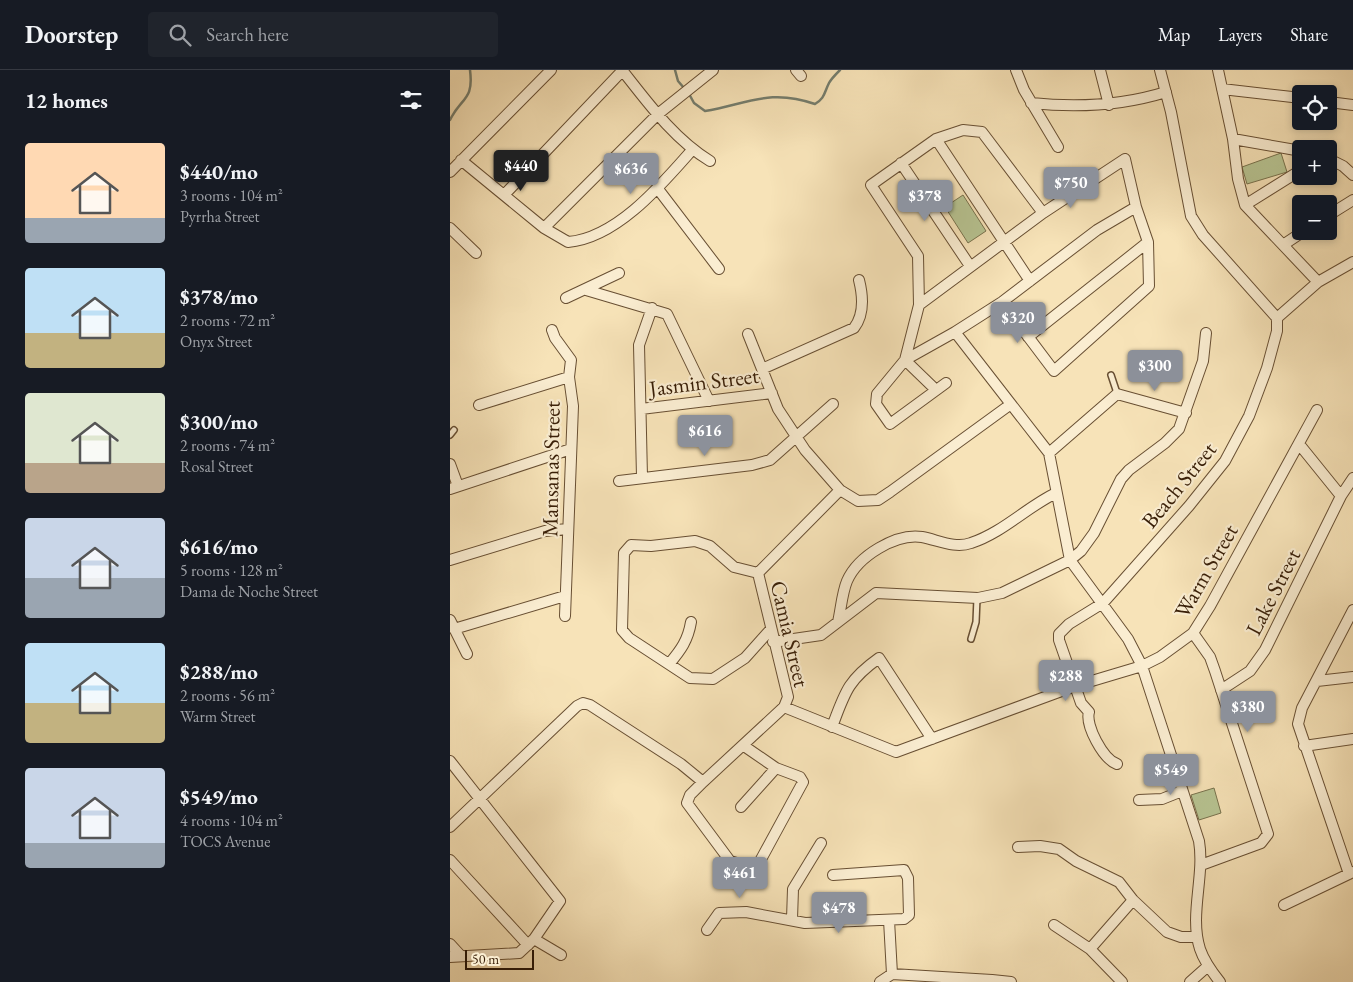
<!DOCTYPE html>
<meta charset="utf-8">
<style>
body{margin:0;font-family:"EB Garamond",serif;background:#20242c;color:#f1f3f6;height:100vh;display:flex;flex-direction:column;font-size:19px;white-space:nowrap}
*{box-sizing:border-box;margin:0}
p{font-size:16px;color:#9ea1a6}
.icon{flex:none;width:28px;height:28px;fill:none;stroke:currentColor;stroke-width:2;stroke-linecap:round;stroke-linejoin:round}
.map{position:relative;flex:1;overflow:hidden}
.details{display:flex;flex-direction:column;background:#171b24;width:450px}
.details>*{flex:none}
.buttons{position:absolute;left:842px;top:15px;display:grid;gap:10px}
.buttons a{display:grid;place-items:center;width:45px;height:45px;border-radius:5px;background:#171b24;box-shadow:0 2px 8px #0003;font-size:25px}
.scale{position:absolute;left:15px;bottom:12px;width:69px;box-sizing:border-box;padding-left:5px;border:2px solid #381e07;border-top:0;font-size:14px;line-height:18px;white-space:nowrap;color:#381e07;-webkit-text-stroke:4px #faedd1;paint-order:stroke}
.price{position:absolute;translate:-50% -42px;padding:0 11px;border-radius:5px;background:#8c9099;color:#fff;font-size:16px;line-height:32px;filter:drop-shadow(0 1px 2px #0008)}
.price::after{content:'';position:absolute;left:50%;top:30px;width:15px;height:11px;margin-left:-8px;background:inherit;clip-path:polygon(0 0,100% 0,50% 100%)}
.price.active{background:#222;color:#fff}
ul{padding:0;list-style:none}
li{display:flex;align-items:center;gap:15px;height:125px;padding:0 25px}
li span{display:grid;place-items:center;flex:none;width:140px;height:100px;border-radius:5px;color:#555}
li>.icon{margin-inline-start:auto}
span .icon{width:60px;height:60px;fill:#fffc;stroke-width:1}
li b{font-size:21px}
h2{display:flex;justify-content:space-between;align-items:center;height:60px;padding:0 25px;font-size:21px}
header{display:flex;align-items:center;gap:30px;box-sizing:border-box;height:70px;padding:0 25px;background:#171b24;border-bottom:1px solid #363941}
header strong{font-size:24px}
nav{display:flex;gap:28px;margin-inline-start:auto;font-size:18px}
.search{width:350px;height:45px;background:#20242c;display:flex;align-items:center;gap:12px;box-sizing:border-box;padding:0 18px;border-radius:5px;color:#9ea1a6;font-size:19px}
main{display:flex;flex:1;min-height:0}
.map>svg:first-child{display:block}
</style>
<header>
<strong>Doorstep</strong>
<div class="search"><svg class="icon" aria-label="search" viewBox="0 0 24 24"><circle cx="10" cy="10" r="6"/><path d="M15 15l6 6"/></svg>Search here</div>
<nav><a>Map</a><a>Layers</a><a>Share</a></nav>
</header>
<main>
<section class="details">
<h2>12 homes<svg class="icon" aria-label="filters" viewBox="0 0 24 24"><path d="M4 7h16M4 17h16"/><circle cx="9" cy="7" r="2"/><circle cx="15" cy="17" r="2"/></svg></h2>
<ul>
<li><span style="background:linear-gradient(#ffd9b3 75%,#9aa5b1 0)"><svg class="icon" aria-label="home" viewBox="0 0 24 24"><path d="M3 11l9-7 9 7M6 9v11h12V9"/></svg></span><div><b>$440/mo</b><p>3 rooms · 104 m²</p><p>Pyrrha Street</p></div></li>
<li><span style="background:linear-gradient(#bfe0f5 65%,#c2b280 0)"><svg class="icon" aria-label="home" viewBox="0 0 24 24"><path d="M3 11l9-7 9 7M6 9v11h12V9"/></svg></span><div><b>$378/mo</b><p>2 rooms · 72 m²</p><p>Onyx Street</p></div></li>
<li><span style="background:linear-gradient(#dfe7d0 70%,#b9a48a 0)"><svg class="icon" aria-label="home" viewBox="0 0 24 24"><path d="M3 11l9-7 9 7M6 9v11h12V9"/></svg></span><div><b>$300/mo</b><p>2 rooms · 74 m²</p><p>Rosal Street</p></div></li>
<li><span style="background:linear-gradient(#c9d6e8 60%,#9aa5b1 0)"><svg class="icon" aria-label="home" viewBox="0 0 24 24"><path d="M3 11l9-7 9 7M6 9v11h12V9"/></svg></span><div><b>$616/mo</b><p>5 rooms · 128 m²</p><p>Dama de Noche Street</p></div></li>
<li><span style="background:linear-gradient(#bfe0f5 60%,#c2b280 0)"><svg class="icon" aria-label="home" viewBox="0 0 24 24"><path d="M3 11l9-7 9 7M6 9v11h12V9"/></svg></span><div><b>$288/mo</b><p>2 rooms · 56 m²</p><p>Warm Street</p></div></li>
<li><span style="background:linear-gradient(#c9d6e8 75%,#9aa5b1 0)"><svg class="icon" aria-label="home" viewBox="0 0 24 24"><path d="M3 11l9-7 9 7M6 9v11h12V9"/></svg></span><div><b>$549/mo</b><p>4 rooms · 104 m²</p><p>TOCS Avenue</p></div></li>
</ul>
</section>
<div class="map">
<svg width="903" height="912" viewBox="0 0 903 912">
<rect width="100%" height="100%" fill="#f7e3b8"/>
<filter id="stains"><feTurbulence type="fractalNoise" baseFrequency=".004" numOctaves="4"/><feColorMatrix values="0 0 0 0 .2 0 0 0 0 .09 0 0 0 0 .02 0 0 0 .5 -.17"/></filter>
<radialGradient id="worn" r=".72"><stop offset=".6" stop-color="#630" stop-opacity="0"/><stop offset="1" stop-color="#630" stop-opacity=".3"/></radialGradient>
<path fill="#b8c593" stroke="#78724d" d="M831 83 837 102 797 114 792 97Z
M513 125 536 161 518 173 495 137Z
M764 718 771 743 749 750 741 725Z"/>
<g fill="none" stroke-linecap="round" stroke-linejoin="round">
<path stroke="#757e6e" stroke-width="2.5" d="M225 0 228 11 234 18
M238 22 244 33 255 41C297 34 320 18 365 34 375 28 374 23 379 13 381 9 386 4 390 0
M0 50C11 27 24 31 20 0"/>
<g stroke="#684f33" stroke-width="8">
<path id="service" d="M661 305 667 323
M0 365 4 360
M521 569 526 552 527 528"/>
</g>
<g stroke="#684f33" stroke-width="12">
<path id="minor" d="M172 0C198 33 224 69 260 91
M346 0 351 6
M566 0 574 20 608 77
M650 0 659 35
M710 0 721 42 741 146 753 165 827 248
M768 0 783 69 788 109 795 135 868 212
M772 19 851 28
M879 32 903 35
M581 33C628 38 671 36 716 22
M486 69 580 211
M783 69 851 81
M879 89 893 96 903 105
M11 90 94 158 118 172C167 168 212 114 242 80
M451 93 520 196
M0 102 101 0
M208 119 269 199
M54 125 172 1
M795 135 851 100
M879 145 903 130
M0 158 26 183
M94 158 208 44 263 0
M833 175 854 161
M136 220 217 244 259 331
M116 228 169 203
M469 235 593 143 675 89 686 137 698 172 699 216 604 301 552 232
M827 248 868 212 903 192
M102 260 105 268 121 290 119 307 123 336 115 546
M505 262 599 383 620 490 678 569 692 596 749 771C755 806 739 845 750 879 754 891 762 902 770 912
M298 264 328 339 355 380 390 420 408 431 428 430 440 422 561 334
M578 267 698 172
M312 299 404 258C415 244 413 226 409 210
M496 313 440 354 426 334 427 324 455 290 505 262 552 232 647 160 686 137
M486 320 455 290 469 235 468 186 421 115 486 69 513 60 532 62 593 143
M29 335 119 307
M191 339 322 323
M849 374 891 426
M599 383 667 324 736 343
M0 394 8 416
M192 407 189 275 202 238
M169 411 302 395 320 390 383 334
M0 419 121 379
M0 490 95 461 118 459
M308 503 284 497 260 476 245 471 201 476 181 475 174 483 172 560 179 568 240 608 263 609 295 588 321 559
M308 503 390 420
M0 550 17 584
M388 552C391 539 392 523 397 511 408 486 446 463 472 467 488 470 505 479 521 473 552 463 577 437 606 423
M4 559 115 526
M743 563 760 587 765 601 818 764 811 773 751 795
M323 572 371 565 426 523 528 528 552 523 620 490 631 481 644 463 671 409 679 400 715 373 729 359 753 291 756 263
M219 594C231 580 238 570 241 552
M867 611 903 607
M771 620 800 601 815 580 891 426 903 408
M334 637 446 682 625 616 692 596 710 587 743 563 760 536 867 340
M382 657C395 622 398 610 429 588L482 669
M294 676 326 698 350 707 353 712 309 793 303 798 280 791 237 733 240 725 253 712 334 637 338 627 308 503
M854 676 903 669
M0 691 110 831 84 869 69 883 0 887
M667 694C653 689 635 655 639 642L631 633 609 570V564L619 554 653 533 739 436 775 391 799 346 817 298 827 261V248
M689 730 712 729 732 721
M291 737 326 698
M0 757 127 636 133 633 140 635 231 694 253 712
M568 777 590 776 609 779 626 791 669 812 683 830 717 862 731 867H747
M0 790 78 875
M899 804 848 654 852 638 903 540
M834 835 903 802
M342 849 343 819 371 773
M439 850 442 904
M604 855 640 879 672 912
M257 860 269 843 296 842 355 853 454 849 459 845 458 808 454 800 383 805
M84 869 111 885
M0 874 11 886
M640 879 683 830
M542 910 561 912
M430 912 442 904 542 910 544 912
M740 912 758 896"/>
</g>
<use href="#service" stroke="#faedd1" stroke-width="5"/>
<use href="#minor" stroke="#faedd1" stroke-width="10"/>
</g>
<g text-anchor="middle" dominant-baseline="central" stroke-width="4.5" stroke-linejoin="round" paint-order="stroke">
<g font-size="22" fill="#381e07" stroke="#faedd1">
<text transform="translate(254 312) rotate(-7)">Jasmin Street</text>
<text transform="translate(101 399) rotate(-89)">Mansanas Street</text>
<text transform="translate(729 415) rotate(-51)">Beach Street</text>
<text transform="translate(756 501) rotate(-60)">Warm Street</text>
<text transform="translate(823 522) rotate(-63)">Lake Street</text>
<text transform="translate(340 564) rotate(77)">Camia Street</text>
</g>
</g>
<rect width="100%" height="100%" filter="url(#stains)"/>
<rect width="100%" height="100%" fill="url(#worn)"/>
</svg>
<div class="buttons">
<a><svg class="icon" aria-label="locate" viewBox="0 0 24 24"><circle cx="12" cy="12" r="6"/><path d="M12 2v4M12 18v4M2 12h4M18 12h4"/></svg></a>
<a>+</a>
<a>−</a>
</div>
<div class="scale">50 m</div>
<b class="price active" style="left:71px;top:122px">$440</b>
<b class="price" style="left:181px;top:125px">$636</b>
<b class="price" style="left:621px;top:139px">$750</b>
<b class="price" style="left:475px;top:152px">$378</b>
<b class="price" style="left:568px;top:274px">$320</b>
<b class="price" style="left:705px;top:322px">$300</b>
<b class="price" style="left:255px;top:387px">$616</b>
<b class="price" style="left:616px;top:632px">$288</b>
<b class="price" style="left:798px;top:663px">$380</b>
<b class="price" style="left:721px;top:726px">$549</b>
<b class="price" style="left:290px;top:829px">$461</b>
<b class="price" style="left:389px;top:864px">$478</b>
</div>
</main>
